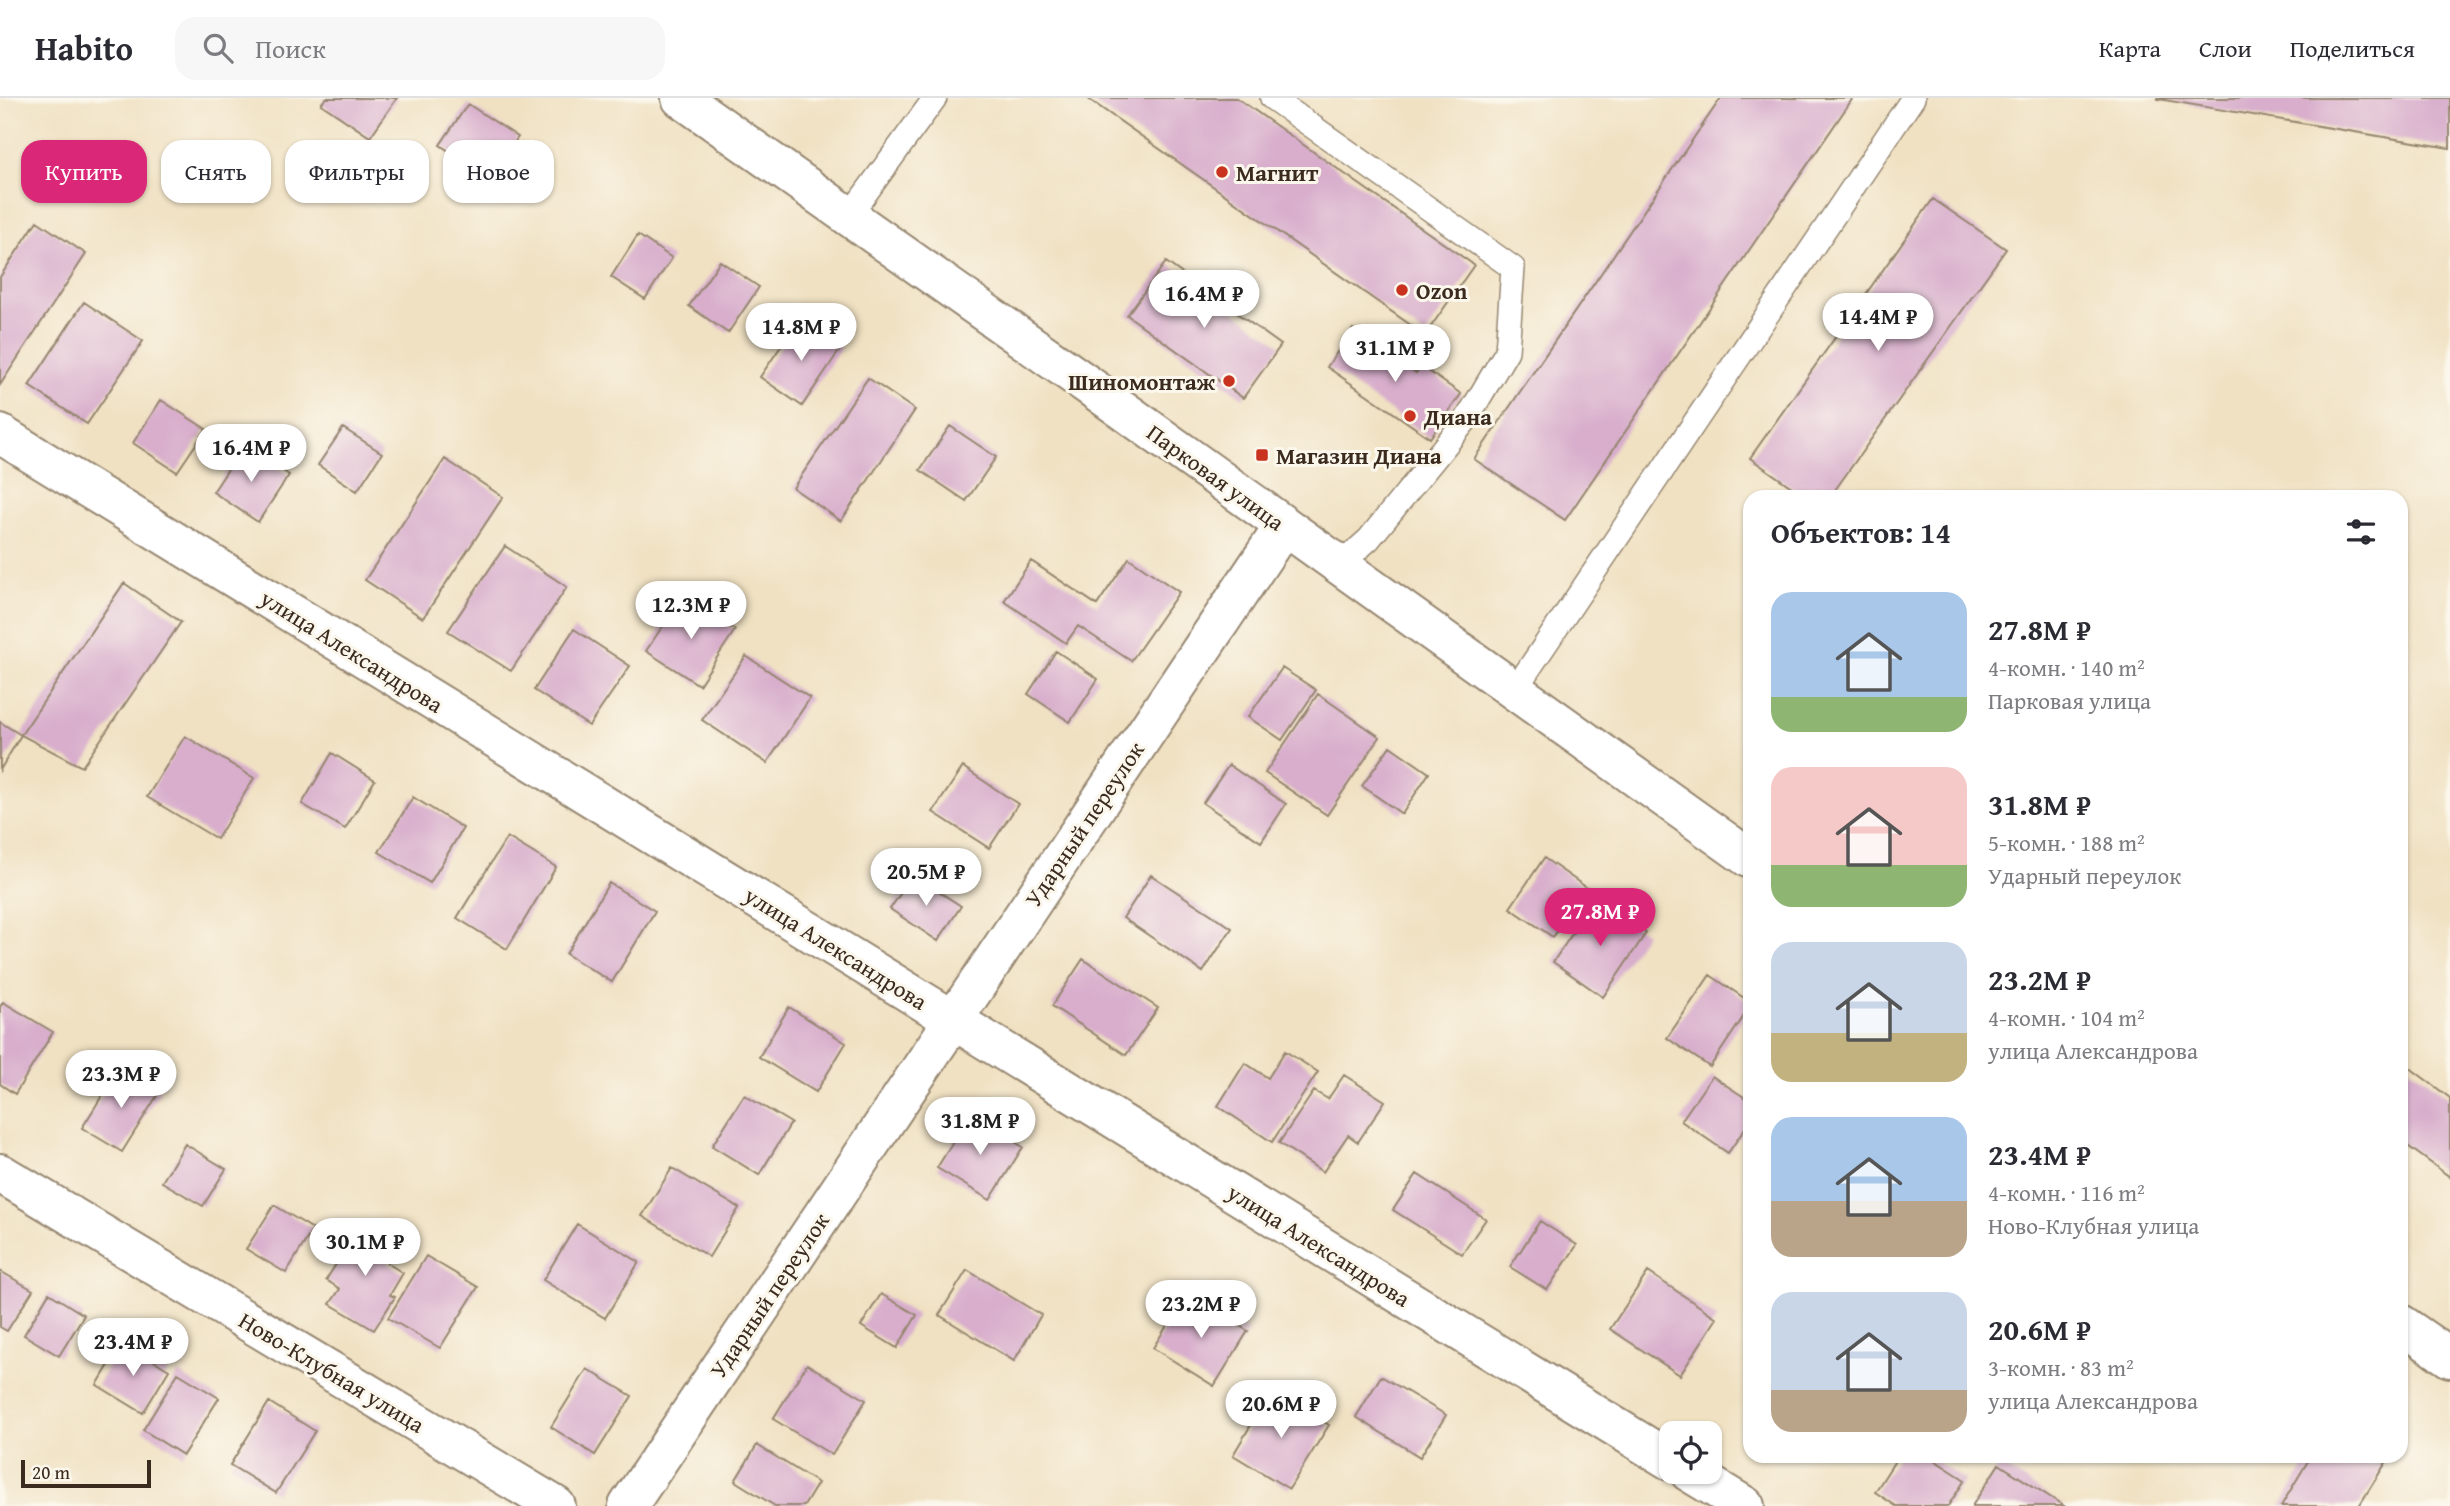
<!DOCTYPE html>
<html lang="ru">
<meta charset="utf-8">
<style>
body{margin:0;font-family:"Gentium Book Plus",serif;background:#f7f7f7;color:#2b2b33;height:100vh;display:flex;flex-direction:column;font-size:26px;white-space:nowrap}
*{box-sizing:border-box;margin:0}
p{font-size:23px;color:#7c7c81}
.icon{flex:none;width:38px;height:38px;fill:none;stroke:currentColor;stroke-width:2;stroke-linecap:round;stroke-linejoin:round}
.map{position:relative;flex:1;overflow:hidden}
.side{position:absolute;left:1743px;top:392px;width:665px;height:973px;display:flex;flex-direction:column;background:#fff;border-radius:21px;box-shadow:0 2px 5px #0004}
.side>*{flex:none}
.guide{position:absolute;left:21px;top:42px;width:665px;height:63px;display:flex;gap:14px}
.tools{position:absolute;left:1659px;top:1323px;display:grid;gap:14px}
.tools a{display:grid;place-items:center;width:63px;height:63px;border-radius:14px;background:#fff;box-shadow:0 2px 5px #0004;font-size:35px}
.scale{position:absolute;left:21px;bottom:18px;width:130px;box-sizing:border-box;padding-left:7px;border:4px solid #3b2a1e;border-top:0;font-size:19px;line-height:24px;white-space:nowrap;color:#3b2a1e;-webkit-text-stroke:5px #fbf7ec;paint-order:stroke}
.price{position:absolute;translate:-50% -60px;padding:0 16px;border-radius:24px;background:#fff;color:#222;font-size:23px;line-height:46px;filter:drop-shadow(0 2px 4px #0008)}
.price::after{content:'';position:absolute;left:50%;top:42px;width:21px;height:16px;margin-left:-10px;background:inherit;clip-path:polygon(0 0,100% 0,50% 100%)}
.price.active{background:#db2777;color:#fff}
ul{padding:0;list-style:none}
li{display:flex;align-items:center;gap:21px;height:175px;padding:0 28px}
li span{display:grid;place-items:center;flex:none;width:196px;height:140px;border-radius:21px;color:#555}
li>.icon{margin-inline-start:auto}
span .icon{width:84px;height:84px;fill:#fffc;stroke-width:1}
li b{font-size:30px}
h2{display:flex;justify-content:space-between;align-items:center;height:84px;padding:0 28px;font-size:30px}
.tag{padding:0 24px;border-radius:21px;background:#fff;box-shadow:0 2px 5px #0004;font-size:24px;line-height:63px}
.tag.active{background:#db2777;color:#fff}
header{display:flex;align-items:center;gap:42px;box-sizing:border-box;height:98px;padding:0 35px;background:#fff;border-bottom:2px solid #e1e1e2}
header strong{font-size:33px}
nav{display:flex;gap:38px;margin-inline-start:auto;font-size:24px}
.search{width:490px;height:63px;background:#f7f7f7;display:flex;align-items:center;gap:18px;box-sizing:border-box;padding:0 24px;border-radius:21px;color:#7c7c81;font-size:26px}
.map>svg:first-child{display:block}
</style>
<header>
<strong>Habito</strong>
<div class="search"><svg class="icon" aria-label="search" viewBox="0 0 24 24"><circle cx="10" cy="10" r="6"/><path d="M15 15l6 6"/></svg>Поиск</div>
<nav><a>Карта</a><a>Слои</a><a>Поделиться</a></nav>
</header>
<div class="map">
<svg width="2450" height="1408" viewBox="0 0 2450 1408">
<rect width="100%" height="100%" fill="#fbf7ec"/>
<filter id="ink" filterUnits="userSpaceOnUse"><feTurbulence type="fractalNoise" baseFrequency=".0143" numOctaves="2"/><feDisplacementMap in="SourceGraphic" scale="14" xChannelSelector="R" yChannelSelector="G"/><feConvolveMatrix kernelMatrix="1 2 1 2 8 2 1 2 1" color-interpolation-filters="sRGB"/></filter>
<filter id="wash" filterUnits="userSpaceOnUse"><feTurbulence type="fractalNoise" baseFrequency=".00686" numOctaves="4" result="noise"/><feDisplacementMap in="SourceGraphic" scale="28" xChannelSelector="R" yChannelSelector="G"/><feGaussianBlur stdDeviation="1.57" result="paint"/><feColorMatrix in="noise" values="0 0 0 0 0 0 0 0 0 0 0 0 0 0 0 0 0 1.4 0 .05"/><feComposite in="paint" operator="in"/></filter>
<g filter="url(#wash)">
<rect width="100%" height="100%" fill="#f0e1c2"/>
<g id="blocks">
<path fill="#d8aecc" d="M326 0H397L370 39 321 6Z
M1087 0H1237L1474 167 1425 237Z
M1721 0H1853L1565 422 1474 361Z
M2158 0H2450V50L2158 1Z
M468 6 518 39 490 81 440 47Z
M1933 101 2006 151 1830 399H1806L1750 360Z
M37 123 86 156 0 287V179Z
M638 137 672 160 645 201 611 179Z
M720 163 759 189 728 235 689 208Z
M1166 164 1281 247 1243 300 1127 217Z
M84 204 143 243 87 326 29 288Z
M799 222 841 250 802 308 760 279Z
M1353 231 1416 275 1421 268 1461 296 1430 340 1327 269Z
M868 280 915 312 841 423 793 390Z
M161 302 206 331 177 374 133 345Z
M950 328 996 359 966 403 920 372Z
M343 330 382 355 357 393 318 367Z
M244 347 289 377 258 424 213 394Z
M445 361 503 399 423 520 365 482Z
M505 448 567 489 511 573 448 533Z
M1129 460 1179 494 1131 563 1078 528 1066 545 1004 503 1031 463 1097 507Z
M124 485 181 524 82 669 21 637Z
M683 498 735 532 699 587 646 553Z
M574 531 630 568 589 628 534 592Z
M1056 553 1098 581 1070 624 1028 596Z
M746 558 810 600 767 665 702 622Z
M1282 570 1316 592 1282 642 1248 619Z
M1318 596 1380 639 1327 717 1265 675Z
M0 624 21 637 0 672Z
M185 638 254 680 217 741 147 699Z
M1390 648 1429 675 1402 716 1362 688Z
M332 655 375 682 345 731 302 706Z
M1229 667 1286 706 1261 744 1203 705Z
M963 669 1018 706 989 750 933 714Z
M413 699 463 730 430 785 379 754Z
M507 739 556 769 507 851 457 820Z
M1544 760 1587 790 1553 839 1510 810Z
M913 777 961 808 938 843 890 811Z
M1151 777 1232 830 1203 874 1123 820Z
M609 785 655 813 612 884 566 856Z
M1596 801 1646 835 1603 899 1553 864Z
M1083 861 1158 910 1126 957 1052 908Z
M1710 877 1750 904V909L1710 969 1667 940Z
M3 904 53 934 15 996 0 986V909Z
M789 909 846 945 816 994 759 959Z
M1285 953 1318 974 1272 1044 1218 1008 1245 965 1268 980Z
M2401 963 2450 1000V1079L2401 1043Z
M120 969 160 993 122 1054 82 1030Z
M1344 977 1385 1003 1358 1044 1348 1037 1323 1074 1279 1045 1314 993 1328 1001Z
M1712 978 1750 1003V1023L1728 1055 1681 1023Z
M744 997 791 1025 759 1077 712 1048Z
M970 1016 1023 1049 990 1102 937 1070Z
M185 1046 226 1071 203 1108 162 1084Z
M672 1070 739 1110 709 1159 642 1118Z
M1417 1076 1486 1121 1462 1156 1393 1112Z
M274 1107 313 1131 286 1175 246 1151Z
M1540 1123 1577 1147 1547 1192 1510 1169Z
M577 1126 639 1164 605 1220 543 1182Z
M360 1128 397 1150 387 1165 403 1175 390 1197 395 1199 374 1232 330 1206 340 1191 326 1182Z
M426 1158 478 1189 440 1250 388 1220Z
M967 1172 1041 1217 1014 1263 939 1217Z
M0 1173 33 1192 7 1233 0 1229Z
M1648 1174 1717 1220 1680 1277 1610 1231Z
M49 1195 84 1217 59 1258 24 1237Z
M881 1196 917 1217 897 1250 861 1228Z
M1187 1196 1248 1233 1214 1288 1153 1250Z
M123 1244 169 1272 143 1315 97 1287Z
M807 1266 866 1302 832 1357 773 1321Z
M587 1271 632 1298 595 1357 551 1329Z
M178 1275 219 1300 183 1357 143 1332Z
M1381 1278 1446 1317 1420 1359 1356 1319Z
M1272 1292 1329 1327 1289 1391 1233 1357Z
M269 1304 315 1333 276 1395 230 1367Z
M757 1347 818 1385 804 1408H775L735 1383Z
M1898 1358H1928L1965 1382 1948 1408H1896L1875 1394Z
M2311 1358H2390L2359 1408H2281Z
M1999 1366 2064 1408H1972Z"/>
</g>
</g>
<g filter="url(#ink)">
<use href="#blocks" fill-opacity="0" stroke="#968670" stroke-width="2"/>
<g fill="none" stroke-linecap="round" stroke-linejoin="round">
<g stroke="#968670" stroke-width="26">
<path id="lane" d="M1272 0 1513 170 1507 253 1466 322 1369 441 1339 468
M849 118 935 0
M1514 593 1913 0"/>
</g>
<g stroke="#968670" stroke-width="42">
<path id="street" d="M0 336 1671 1363
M0 1075 556 1408
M1689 1374 1745 1408
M628 1408 1284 428"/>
</g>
<g stroke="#968670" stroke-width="42">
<path id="primary" d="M681 0 1095 292 1750 761
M2401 1226 2450 1260"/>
</g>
<use href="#lane" stroke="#fff" stroke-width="23"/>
<use href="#street" stroke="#fff" stroke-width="38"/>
<use href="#primary" stroke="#fff" stroke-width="38"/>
</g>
</g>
<g fill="#c8321e" stroke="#fbf7ec" stroke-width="2.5">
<circle cx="1222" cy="74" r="7"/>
<circle cx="1402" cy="192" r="7"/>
<circle cx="1229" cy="283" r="7"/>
<circle cx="1410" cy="318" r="7"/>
<rect x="1255" y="350" width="14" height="14" rx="3.5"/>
</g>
<g text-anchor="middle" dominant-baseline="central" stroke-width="6" stroke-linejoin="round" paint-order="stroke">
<g font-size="23" font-weight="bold" fill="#3b2a1e" stroke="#fbf7ec" text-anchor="start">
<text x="1236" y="74">Магнит</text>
<text x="1416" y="192">Ozon</text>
<text x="1215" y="283" text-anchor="end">Шиномонтаж</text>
<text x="1424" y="318">Диана</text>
<text x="1276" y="357">Магазин Диана</text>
</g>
<g font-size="23" fill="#3b2a1e" stroke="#fbf7ec">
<text transform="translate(1216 379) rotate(36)">Парковая улица</text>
<text transform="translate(352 553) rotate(32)">улица Александрова</text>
<text transform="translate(1084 726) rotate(-56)">Ударный переулок</text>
<text transform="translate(836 850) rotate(32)">улица Александрова</text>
<text transform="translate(1319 1147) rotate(32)">улица Александрова</text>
<text transform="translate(769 1197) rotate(-56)">Ударный переулок</text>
<text transform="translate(332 1274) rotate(31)">Ново-Клубная улица</text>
</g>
</g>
</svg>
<div class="tools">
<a><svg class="icon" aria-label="locate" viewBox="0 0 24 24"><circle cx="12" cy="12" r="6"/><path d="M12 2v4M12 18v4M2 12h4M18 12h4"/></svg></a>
</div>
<div class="scale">20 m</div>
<b class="price" style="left:1204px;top:232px">16.4M ₽</b>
<b class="price" style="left:1878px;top:255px">14.4M ₽</b>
<b class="price" style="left:801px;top:265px">14.8M ₽</b>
<b class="price" style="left:1395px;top:286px">31.1M ₽</b>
<b class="price" style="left:251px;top:386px">16.4M ₽</b>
<b class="price" style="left:691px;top:543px">12.3M ₽</b>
<b class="price" style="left:926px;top:810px">20.5M ₽</b>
<b class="price active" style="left:1600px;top:850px">27.8M ₽</b>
<b class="price" style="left:121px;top:1012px">23.3M ₽</b>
<b class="price" style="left:980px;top:1059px">31.8M ₽</b>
<b class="price" style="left:365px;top:1180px">30.1M ₽</b>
<b class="price" style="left:1201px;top:1242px">23.2M ₽</b>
<b class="price" style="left:133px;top:1280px">23.4M ₽</b>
<b class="price" style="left:1281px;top:1342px">20.6M ₽</b>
<div class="guide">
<a class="tag active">Купить</a>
<a class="tag">Снять</a>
<a class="tag">Фильтры</a>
<a class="tag">Новое</a>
</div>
<section class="side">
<h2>Объектов: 14<svg class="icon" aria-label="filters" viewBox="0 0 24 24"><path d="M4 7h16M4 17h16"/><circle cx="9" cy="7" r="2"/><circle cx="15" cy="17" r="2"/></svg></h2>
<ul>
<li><span style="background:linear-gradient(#a9c7e8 75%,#8fb573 0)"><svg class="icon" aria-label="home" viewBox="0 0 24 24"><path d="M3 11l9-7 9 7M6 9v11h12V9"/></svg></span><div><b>27.8M ₽</b><p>4-комн. · 140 m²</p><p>Парковая улица</p></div></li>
<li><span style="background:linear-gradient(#f6c9c9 70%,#8fb573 0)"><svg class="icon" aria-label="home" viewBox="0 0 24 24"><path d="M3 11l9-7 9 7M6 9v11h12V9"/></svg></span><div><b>31.8M ₽</b><p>5-комн. · 188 m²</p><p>Ударный переулок</p></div></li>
<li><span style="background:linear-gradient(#c9d6e8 65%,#c2b280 0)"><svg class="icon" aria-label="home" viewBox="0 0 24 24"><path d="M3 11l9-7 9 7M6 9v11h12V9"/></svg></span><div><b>23.2M ₽</b><p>4-комн. · 104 m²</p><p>улица Александрова</p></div></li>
<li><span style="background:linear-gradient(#a9c7e8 60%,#b9a48a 0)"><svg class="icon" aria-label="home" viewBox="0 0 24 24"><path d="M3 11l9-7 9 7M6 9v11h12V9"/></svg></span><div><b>23.4M ₽</b><p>4-комн. · 116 m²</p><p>Ново-Клубная улица</p></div></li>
<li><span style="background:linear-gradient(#c9d6e8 70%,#b9a48a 0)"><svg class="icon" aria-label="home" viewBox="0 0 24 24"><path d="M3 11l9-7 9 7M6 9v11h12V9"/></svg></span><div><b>20.6M ₽</b><p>3-комн. · 83 m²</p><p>улица Александрова</p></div></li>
</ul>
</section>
</div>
